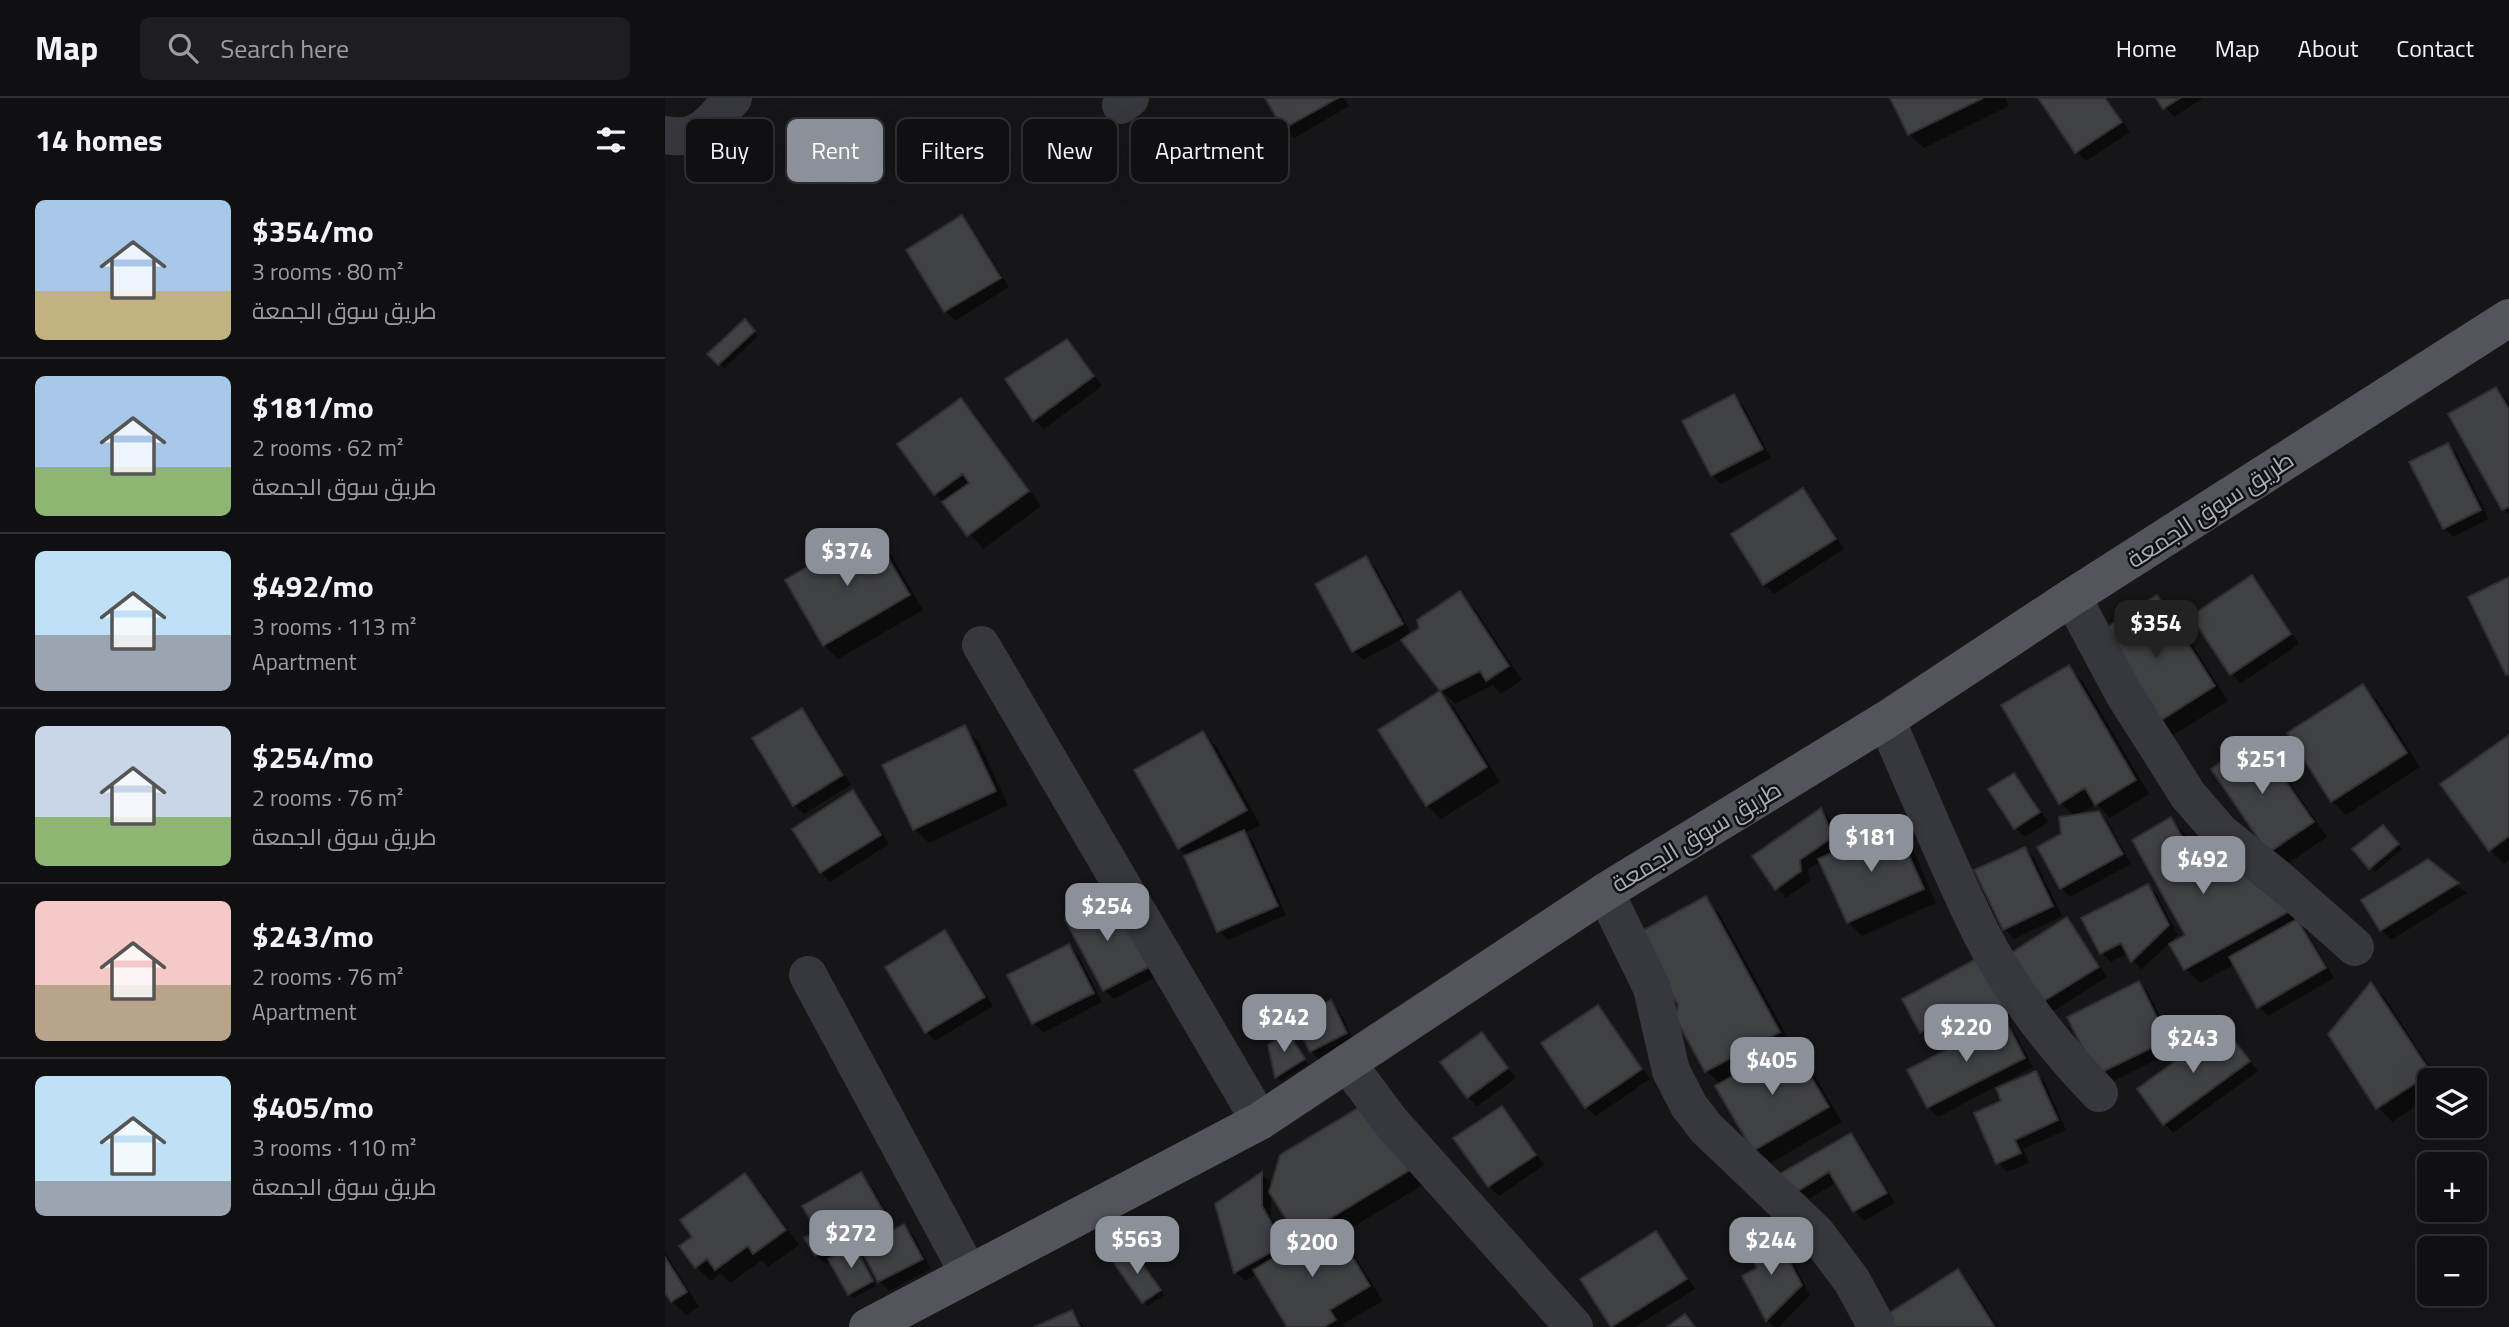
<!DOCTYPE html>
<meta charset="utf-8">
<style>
body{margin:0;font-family:"Titillium Web",Cairo,sans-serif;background:#1e1e20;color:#f1f3f6;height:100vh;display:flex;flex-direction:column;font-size:26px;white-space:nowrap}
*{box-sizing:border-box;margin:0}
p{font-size:23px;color:#9c9d9f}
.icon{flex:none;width:38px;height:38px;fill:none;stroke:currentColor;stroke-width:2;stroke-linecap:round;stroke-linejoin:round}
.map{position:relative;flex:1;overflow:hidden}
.panel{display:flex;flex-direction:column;background:#101012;width:665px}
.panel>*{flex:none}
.banner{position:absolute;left:21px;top:21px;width:665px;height:63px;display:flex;gap:14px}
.tools{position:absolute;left:1752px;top:970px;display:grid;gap:14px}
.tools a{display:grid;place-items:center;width:70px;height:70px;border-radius:10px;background:#101012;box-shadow:0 7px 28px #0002,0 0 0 2px #303032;font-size:35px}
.price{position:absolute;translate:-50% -60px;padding:0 16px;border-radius:14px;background:#8c9099;color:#fff;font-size:23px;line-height:46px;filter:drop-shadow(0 2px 4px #0008)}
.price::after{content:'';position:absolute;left:50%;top:42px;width:21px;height:16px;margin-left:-10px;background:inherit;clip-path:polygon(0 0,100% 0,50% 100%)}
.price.selected{background:#222;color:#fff}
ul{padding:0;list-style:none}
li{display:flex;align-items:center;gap:21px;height:175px;padding:0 35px}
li+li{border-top:2px solid #303032}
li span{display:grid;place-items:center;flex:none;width:196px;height:140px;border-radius:10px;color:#555}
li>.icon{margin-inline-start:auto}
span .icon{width:84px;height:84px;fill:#fffc;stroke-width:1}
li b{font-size:30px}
h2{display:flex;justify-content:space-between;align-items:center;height:84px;padding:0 35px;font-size:30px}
.chip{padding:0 24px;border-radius:10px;background:#101012;box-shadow:0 7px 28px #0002,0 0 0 2px #303032;font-size:24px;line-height:63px}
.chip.selected{background:#8c9099;color:#fff}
header{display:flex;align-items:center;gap:42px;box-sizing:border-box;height:98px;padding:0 35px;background:#101012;border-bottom:2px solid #303032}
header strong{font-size:33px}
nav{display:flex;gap:38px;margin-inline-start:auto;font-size:24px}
.search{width:490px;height:63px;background:#1e1e20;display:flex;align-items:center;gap:18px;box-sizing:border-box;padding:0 24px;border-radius:10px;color:#9c9d9f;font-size:26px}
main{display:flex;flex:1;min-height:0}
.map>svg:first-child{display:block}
</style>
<header>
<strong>Map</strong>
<div class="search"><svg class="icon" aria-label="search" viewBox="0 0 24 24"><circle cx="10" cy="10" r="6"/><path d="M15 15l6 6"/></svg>Search here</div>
<nav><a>Home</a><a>Map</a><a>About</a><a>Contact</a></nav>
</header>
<main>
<section class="panel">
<h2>14 homes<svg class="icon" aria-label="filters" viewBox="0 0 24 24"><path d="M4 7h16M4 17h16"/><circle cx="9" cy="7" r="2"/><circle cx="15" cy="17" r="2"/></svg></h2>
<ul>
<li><span style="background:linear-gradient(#a9c7e8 65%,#c2b280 0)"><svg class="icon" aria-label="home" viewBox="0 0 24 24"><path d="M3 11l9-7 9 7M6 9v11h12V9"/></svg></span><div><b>$354/mo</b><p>3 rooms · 80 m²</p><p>طريق سوق الجمعة</p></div></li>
<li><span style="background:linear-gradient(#a9c7e8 65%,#8fb573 0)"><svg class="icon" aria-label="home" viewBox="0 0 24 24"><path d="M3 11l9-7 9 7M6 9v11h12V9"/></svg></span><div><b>$181/mo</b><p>2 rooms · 62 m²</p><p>طريق سوق الجمعة</p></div></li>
<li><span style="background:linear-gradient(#bfe0f5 60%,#9aa5b1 0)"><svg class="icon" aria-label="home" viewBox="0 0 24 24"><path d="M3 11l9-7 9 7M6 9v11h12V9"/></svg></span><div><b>$492/mo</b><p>3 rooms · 113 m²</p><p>Apartment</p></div></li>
<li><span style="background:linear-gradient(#c9d6e8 65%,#8fb573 0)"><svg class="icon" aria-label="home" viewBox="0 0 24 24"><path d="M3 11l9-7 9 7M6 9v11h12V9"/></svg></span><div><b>$254/mo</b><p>2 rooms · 76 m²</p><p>طريق سوق الجمعة</p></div></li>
<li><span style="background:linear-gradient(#f6c9c9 60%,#b9a48a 0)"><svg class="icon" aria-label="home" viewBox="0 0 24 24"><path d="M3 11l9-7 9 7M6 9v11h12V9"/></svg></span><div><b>$243/mo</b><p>2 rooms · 76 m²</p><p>Apartment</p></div></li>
<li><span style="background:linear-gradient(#bfe0f5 75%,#9aa5b1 0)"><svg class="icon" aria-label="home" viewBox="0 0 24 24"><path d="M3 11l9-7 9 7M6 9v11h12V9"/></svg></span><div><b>$405/mo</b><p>3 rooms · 110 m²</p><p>طريق سوق الجمعة</p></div></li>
</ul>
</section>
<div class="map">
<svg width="1844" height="1229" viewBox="0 0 1844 1229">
<rect width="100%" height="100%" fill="#161618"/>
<path fill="#0007" fill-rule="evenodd" d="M602 0H679L684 8 629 40 620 30Z
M1227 0H1340L1344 8 1259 50 1244 36Z
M1375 0H1442L1465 34 1421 63 1412 54Z
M1493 0H1538L1509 19Z
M297 120 306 129 344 189 290 223 281 213 243 153Z
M80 223 93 238 59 270 45 256Z
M402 243 437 288 379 331 369 322Z
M1831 291 1844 304V416L1839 411 1785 316Z
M1068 298 1078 307 1106 360 1056 386 1047 377Z
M296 302 310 316 376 408 318 451 270 395Z
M1783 347 1792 356 1824 421 1788 439 1779 430Z
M1138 393 1148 402 1179 451 1109 496 1099 486 1068 437Z
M206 433 220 447 258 512 173 561 159 547Z
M700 460 710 469 747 537 795 496 809 510 857 582 836 596 828 587 790 606 776 592 737 541 698 562 689 553Z
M1586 479 1596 488 1634 546 1576 585 1566 576Z
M1492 499 1506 513 1563 603 1505 639 1491 625Z
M1404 569 1418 584 1484 696 1445 720 1432 706 1411 718 1433 715 1443 724 1466 766 1405 799 1396 790 1398 737 1409 718 1396 705Z
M1698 588 1712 602 1755 669 1681 717 1667 703Z
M775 595 789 609 835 684 776 721 762 707Z
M137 612 146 621 186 687 139 716 129 707Z
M299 630 314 644 343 707 264 745 250 731Z
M538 635 552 649 595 727 580 735 588 743 621 817 563 842 554 833 523 758 514 750Z
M1844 639V762L1839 766 1825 752Z
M1591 642 1605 656 1662 739 1619 768 1604 754Z
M1349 677 1358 686 1383 724 1360 739 1350 730Z
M188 695 197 704 224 746 165 784 156 774 129 732Z
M1156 712 1165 721 1177 752 1229 728 1244 742 1271 805 1197 838 1183 824 1156 763 1143 771 1145 783 1121 800 1112 790Z
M1506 721 1520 736 1542 775 1624 814 1641 832 1669 880 1603 918 1594 908 1570 866 1535 885 1521 871 1507 847 1522 838Z
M1722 733 1737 751 1710 774 1690 751Z
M1359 751 1369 760 1397 818 1349 841 1340 831 1312 773Z
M1763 764 1802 795 1726 842 1717 832 1699 803Z
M1483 788 1492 797 1513 837 1476 872 1463 855 1446 864 1437 855Z
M1040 800 1054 815 1128 949 1139 960 1177 1024 1104 1066 1090 1052 1056 987 1042 973 1012 919Z
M455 809 492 878 449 901 439 892Z
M1402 822 1411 831 1442 879 1382 917 1373 907Z
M280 835 289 844 328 908 270 943 261 933Z
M404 848 413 857 437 904 378 935 369 925 345 878Z
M1318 859 1351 914 1338 922 1349 933 1368 969 1273 1019 1263 1009 1244 973 1297 945 1286 932 1265 943 1256 934Z
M1474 885 1483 894 1511 952 1442 986 1432 976Z
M1707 886 1720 900 1773 982H1764V999L1727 1024 1713 1009Z
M665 904 675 914 690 945 655 963 646 953 630 922Z
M933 909 942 918 985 981 931 1018 921 1009Z
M1558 930 1593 973 1508 1035 1499 1025Z
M816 936 851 980 812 1008 803 999Z
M627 940 643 966 616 983 612 980 605 948Z
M1371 975 1380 984 1401 1032 1358 1051 1364 1065 1342 1074 1333 1065 1339 1004Z
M703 1006 758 1087 676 1136 718 1203 678 1226 680 1229H624L592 1176 580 1183 571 1174 552 1107 597 1076 608 1087ZM606 1093 639 1144 624 1152 606 1119Z
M836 1010 846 1019 879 1067 834 1098 824 1088 791 1041Z
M1185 1037 1195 1046 1230 1105 1199 1123 1190 1113 1172 1084 1144 1101 1125 1086Z
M195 1076 205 1086 229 1126 213 1135 217 1139 239 1128 248 1137 266 1171 224 1193 215 1183 195 1146 189 1150 211 1188 188 1200 166 1163 161 1166 151 1157 154 1133Z
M80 1077 94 1091 134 1147 103 1169 97 1162 65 1185 56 1175 46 1183 31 1169 30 1139Z
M991 1135 1000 1144 1030 1191 970 1229H948L918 1181Z
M1112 1141 1121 1150 1145 1197 1114 1229H1109L1102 1222 1079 1178 1094 1171Z
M0 1154 34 1209 21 1217 7 1203 0 1192Z
M470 1157 499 1197 483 1208 450 1165Z
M1292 1173 1306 1187 1333 1229H1230Z
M407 1214 419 1229H373Z"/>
<path fill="#404145" stroke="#303034" stroke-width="2" d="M600 0H673L618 31Z
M1225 0H1318L1243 37Z
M1373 0H1440L1457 24 1410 55Z
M1491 0H1515L1498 11Z
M297 117 336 180 279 214 241 152Z
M80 221 90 233 53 267 42 256Z
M402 241 429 278 368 323 340 281Z
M1831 289 1844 311V409L1837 412 1783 316Z
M1069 296 1098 351 1046 378 1017 323Z
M296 300 364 393 302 438 277 404 304 385 298 376 269 397 232 346Z
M1783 345 1816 412 1778 431 1744 364Z
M1138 390 1171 441 1098 487 1066 436Z
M206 431 245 497 158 548 120 482Z
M701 458 738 526 687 554 650 486Z
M1587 477 1626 536 1565 577 1526 518Z
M1844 479V576L1841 577 1803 499Z
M795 493 844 568 821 583 815 573 775 593 736 542 754 530 752 522Z
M1492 497 1550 588 1490 626 1433 535Z
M1404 567 1471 682 1430 707 1420 690 1394 706 1336 607Z
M1698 586 1742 655 1666 704 1622 635Z
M775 593 822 669 761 708 713 632Z
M137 610 178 677 128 708 87 640Z
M300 627 331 693 248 732 217 667Z
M538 633 582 712 513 751 469 672Z
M1844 637V738L1824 753 1775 686Z
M1591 640 1649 724 1603 755 1546 671Z
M1349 675 1375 714 1349 731 1323 691Z
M188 692 216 737 155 775 127 731Z
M1156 710 1168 739 1135 762 1136 773 1110 792 1087 758Z
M1434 713 1458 756 1395 791 1372 749 1396 736 1394 719Z
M1506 719 1536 773 1571 771 1625 813 1519 872 1504 846 1520 837 1467 742Z
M1230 726 1259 791 1182 825 1153 761Z
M1718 727 1734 746 1704 771 1687 751Z
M579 732 613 808 552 834 519 758Z
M1360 749 1388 808 1338 832 1309 772Z
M1763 761 1794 785 1715 833 1696 802Z
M1483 786 1504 827 1466 864 1456 845 1435 856 1416 820Z
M446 797 484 869 438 893 400 822Z
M1041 798 1115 934 1040 974 1010 919 1013 907 973 835Z
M1402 819 1434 869 1371 908 1340 859Z
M1632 821 1661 870 1592 910 1564 859Z
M280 832 320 899 260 935 220 869Z
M404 846 429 895 367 926 342 877Z
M1318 857 1343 905 1285 935 1282 920 1255 935 1237 901Z
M1474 883 1503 942 1431 977 1402 919Z
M1706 884 1766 975 1711 1011 1663 936Z
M666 902 682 935 645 954 628 921Z
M933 907 977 971 920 1010 876 945Z
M1340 921 1360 960 1262 1010 1242 972Z
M1558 928 1585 963 1498 1027 1472 991Z
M623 934 640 961 610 980 603 947Z
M817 934 843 970 802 1000 775 964Z
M1125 944 1164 1009 1088 1053 1050 988Z
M1371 973 1393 1022 1350 1042 1356 1055 1331 1066 1309 1015 1336 1003 1331 990Z
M703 1004 745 1072 633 1140 604 1094 615 1057Z
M837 1008 871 1057 823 1089 788 1040Z
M1186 1035 1222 1095 1188 1114 1164 1074 1133 1093 1113 1077Z
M196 1074 220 1116 150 1158 139 1140 152 1133 137 1108Z
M597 1074V1108L619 1147 569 1175 550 1106Z
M80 1075 121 1132 88 1156 83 1148 50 1172 42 1161 30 1170 14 1148 27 1139 15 1122Z
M667 1125 705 1188 665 1212 671 1222 659 1229H622L588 1172Z
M239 1126 258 1161 213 1184 189 1138 209 1128 214 1139Z
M991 1133 1022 1181 946 1229 915 1181Z
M1112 1139 1137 1187 1101 1223 1077 1178 1092 1170 1083 1153Z
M189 1147 208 1183 183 1197 163 1161Z
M466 1151 496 1192 477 1205 448 1164Z
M0 1159 22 1194 6 1204 0 1195Z
M1293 1171 1330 1229H1228L1221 1217Z
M407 1212 415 1229H369Z
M1020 1216 1030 1229H1002Z"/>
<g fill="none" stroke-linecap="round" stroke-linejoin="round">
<path stroke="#37383d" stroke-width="38" d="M456 7 465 0
M0 37C35 44 47 23 68 0
M1407 499 1459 596 1523 697 1555 734 1611 779 1690 849
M316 547 595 1023
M1221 622C1253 694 1282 767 1317 837 1347 895 1389 948 1434 995
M940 794 987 890 1006 973 1024 1008 1041 1030 1151 1135 1187 1183 1212 1229
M143 877 304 1176
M682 965 726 1024 909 1229"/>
<path stroke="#53555c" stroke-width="38" d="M203 1229 595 1023 940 794 1221 622 1407 499 1844 220"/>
</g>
<g text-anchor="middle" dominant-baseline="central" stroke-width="5" stroke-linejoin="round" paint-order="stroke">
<g font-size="24" fill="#a8adb8" stroke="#111113">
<text transform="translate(1545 411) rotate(-33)">طريق سوق الجمعة</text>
<text transform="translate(1031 738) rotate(-31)">طريق سوق الجمعة</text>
</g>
</g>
</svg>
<div class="tools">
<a><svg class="icon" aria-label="layers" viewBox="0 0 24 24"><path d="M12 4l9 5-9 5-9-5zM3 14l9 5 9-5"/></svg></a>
<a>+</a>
<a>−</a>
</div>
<b class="price" style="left:182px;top:490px">$374</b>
<b class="price selected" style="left:1491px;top:562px">$354</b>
<b class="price" style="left:1597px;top:698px">$251</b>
<b class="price" style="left:1206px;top:776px">$181</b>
<b class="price" style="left:1538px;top:798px">$492</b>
<b class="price" style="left:442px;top:845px">$254</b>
<b class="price" style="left:619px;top:956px">$242</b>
<b class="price" style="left:1301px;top:966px">$220</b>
<b class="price" style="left:1528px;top:977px">$243</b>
<b class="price" style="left:1107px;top:999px">$405</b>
<b class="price" style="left:186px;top:1172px">$272</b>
<b class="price" style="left:472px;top:1178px">$563</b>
<b class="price" style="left:1106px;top:1179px">$244</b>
<b class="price" style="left:647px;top:1181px">$200</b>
<div class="banner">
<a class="chip">Buy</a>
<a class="chip selected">Rent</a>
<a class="chip">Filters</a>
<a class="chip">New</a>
<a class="chip">Apartment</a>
</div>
</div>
</main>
